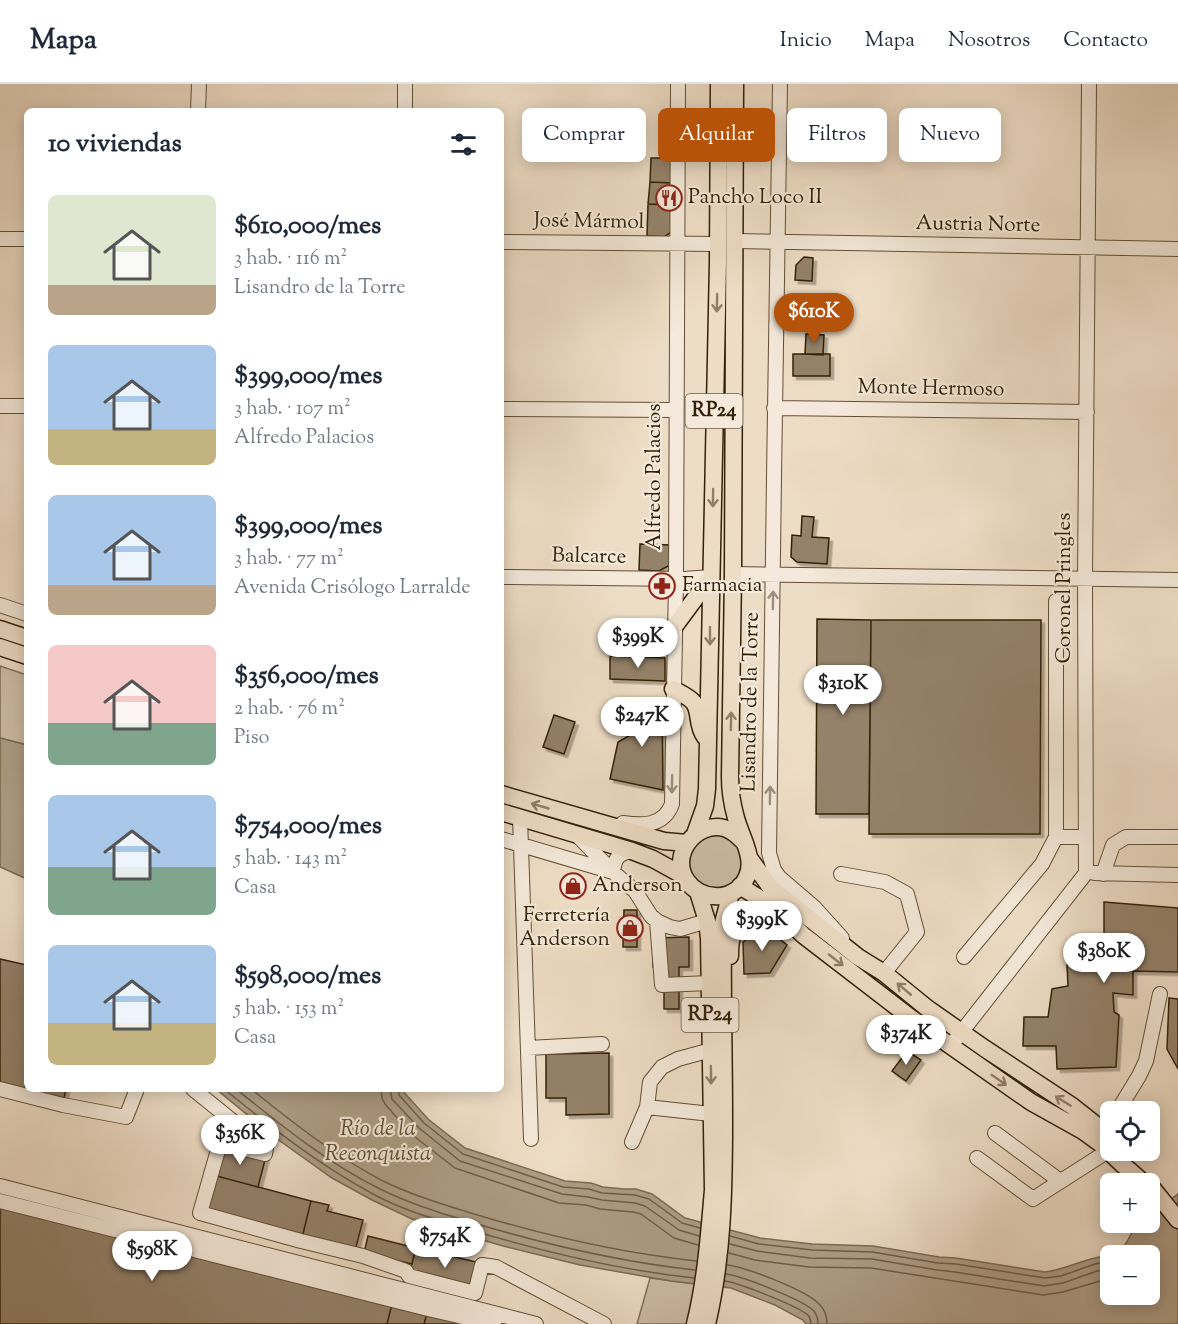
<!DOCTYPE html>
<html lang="es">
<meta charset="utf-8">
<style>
body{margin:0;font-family:"Sorts Mill Goudy",serif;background:#f2f2f3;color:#1f2937;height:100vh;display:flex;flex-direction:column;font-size:22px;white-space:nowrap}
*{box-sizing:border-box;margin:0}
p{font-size:20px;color:#747a83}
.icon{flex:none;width:33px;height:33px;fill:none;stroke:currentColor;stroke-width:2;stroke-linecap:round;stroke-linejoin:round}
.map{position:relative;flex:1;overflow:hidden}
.details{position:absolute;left:24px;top:24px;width:480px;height:984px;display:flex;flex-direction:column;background:#fff;border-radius:9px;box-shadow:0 3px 15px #0003}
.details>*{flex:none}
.hud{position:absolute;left:522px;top:24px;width:566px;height:54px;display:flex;gap:12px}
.controls{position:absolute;left:1100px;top:1017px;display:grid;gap:12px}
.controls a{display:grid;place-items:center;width:60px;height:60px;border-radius:9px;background:#fff;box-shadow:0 3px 15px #0003;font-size:30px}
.price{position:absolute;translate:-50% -51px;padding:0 14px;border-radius:21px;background:#fff;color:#222;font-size:20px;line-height:39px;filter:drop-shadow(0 2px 3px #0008)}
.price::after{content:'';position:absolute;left:50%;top:36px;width:18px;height:14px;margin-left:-9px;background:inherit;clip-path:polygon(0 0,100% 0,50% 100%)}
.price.active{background:#b45309;color:#fff}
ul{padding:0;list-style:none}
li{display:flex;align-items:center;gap:18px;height:150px;padding:0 24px}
li span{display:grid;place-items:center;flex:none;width:168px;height:120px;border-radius:9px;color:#555}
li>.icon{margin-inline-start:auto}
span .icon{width:72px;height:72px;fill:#fffc;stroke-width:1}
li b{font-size:26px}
h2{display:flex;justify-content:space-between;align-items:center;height:72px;padding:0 24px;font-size:26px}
.chip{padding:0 21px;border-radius:9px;background:#fff;box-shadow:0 3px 15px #0003;font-size:21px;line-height:54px}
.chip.active{background:#b45309;color:#fff}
header{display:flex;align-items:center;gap:36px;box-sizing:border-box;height:84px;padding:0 30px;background:#fff;border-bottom:2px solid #e0e1e3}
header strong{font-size:28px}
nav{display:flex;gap:33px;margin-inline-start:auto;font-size:21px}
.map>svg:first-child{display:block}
</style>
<header>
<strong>Mapa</strong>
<nav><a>Inicio</a><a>Mapa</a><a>Nosotros</a><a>Contacto</a></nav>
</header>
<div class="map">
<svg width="1178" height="1240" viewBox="0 0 1178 1240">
<defs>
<filter id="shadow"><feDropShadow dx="3.5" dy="3.5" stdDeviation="0" flood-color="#0004"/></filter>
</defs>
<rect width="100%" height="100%" fill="#eeddc6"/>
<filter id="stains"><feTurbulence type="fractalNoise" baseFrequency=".00333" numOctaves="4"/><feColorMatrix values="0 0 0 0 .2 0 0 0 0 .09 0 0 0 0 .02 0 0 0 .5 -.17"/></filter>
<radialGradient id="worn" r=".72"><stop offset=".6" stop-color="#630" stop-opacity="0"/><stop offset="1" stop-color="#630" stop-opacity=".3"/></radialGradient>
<path fill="#cebda5" stroke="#806e56" stroke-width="1.5" d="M0 582 27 591V661L0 654Z
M724 749 740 760 745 778 738 796 722 806 704 803 690 790 688 772 691 763 706 750Z
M650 1194 696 1200 688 1240H637Z"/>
<path fill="#ae9d85" stroke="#7d6b52" stroke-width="1.5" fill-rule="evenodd" d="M0 654 27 661V795L0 783Z
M216 1005H401L428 1035 465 1064 565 1097 591 1099 603 1103 624 1105H636L652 1110 685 1134 760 1154 812 1160 873 1162 939 1173 956 1174 1045 1188C1063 1186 1078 1178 1095 1174 1102 1172 1111 1172 1117 1168 1133 1159 1128 1139 1149 1138V1132L1178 1110V1240H806L803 1236 775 1221 731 1204 671 1197 580 1181 503 1162 412 1135 372 1116 332 1094 273 1052ZM1110 1172H1149V1210H1110Z"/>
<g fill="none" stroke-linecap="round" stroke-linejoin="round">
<path stroke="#705e46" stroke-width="1.5" d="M224 1005C271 1043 319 1081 373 1110 404 1127 438 1136 471 1146 544 1168 619 1186 694 1194
M236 1005C281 1041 326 1078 378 1104 410 1120 443 1130 477 1140 548 1161 621 1178 695 1186
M251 1005C292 1038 334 1071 381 1096 411 1111 442 1120 474 1130 547 1152 621 1169 696 1177
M381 1005 382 1014 385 1020 411 1050 455 1084 559 1119 586 1121 600 1125 633 1128 641 1130 674 1154 698 1161
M390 1005 392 1015 419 1044 460 1077 562 1110 588 1113 602 1116 635 1119 645 1122 679 1146 699 1152
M398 1005 399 1011 424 1039 463 1070 563 1103 589 1105 602 1109 635 1111 649 1115 682 1139 700 1144
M730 1152 759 1160 812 1166 872 1168 938 1179 956 1180 1045 1194 1061 1192 1095 1180 1110 1177
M730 1160 757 1167 810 1174 872 1175 937 1186 955 1188 1044 1202 1063 1199 1097 1187 1110 1185
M729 1169 755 1176 809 1183 871 1184 1043 1211 1063 1208 1110 1194
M727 1181C746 1183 805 1206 818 1219 825 1225 827 1232 827 1240
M726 1190C742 1192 803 1216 814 1227 817 1231 818 1235 818 1240
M725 1197C740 1199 797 1222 808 1231 811 1235 810 1236 811 1240"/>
</g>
<path fill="#94826a" stroke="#332006" stroke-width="1.5" filter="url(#shadow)" d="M796 46H816V68L796 67Z
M651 74H672V99L650 98Z
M650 98 672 99V121L648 120Z
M648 120 672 121 671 148 664 153 647 152Z
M804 173 813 174 812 197 795 196 796 181Z
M806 250 824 251 823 271 805 270Z
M793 270H830V292H793Z
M802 432 814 433 812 453 829 454 827 480 797 478 791 473 792 451 801 452Z
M640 460 671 461 670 481 659 487 639 486Z
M817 535 871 536 869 730H816Z
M871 536H1041L1040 750H869Z
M610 572 665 574V597L610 595Z
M662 615 663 706 610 695 618 658 634 649V616Z
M554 631 575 638 564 670 543 663Z
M1104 818 1178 824V888L1133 887V911L1113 909 1114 928 1119 931 1116 983 1057 985 1056 962H1023L1024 933H1048L1052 905 1068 902 1067 881 1075 880 1078 852 1104 851Z
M624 826H637V863H623Z
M757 846 771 848 787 861 770 889 744 890 743 858Z
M689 853V883H679V925H664V883H653V854Z
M0 875 27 881V993L23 1009 0 1004Z
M1169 914 1178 915V985L1167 965Z
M907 967 921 976 906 997 892 987Z
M609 969V1030L566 1031V1014H546V970Z
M27 993V1005H66L63 1019 23 1009Z
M221 1060 266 1072 258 1103 213 1091Z
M213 1091 311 1117 302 1154 204 1128Z
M311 1117 329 1121 327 1127 363 1136 355 1167 302 1154Z
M0 1119 393 1216 387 1240H0Z
M368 1152 416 1164 412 1180 364 1169Z
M416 1164 481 1179 475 1207 409 1191Z
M393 1216 428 1226 424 1240H387Z
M428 1226 465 1240H424Z"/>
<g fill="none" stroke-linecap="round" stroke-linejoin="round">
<g stroke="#624f36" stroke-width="16">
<path id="minor" d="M780 0C775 256 773 513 769 769L774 786 779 793 814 823 842 854
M198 27 199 0
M405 27V0
M0 155H27
M734 157 1178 165
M501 158 718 160
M0 322H27
M774 324 1087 328
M501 325 676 326
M733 490 1178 496
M501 493 684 495 711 493
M0 521 27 530
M520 734 531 1055
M623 739C643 742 664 742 672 720L676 495 678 0
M576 750 613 788 635 807 651 832 657 837 670 843 680 845 707 837
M1056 753H1086
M501 755 613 788C615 773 618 770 632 767
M1094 789 1178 791
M841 790 885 798 907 810 917 848 884 889
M1103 790 1113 761 1126 753H1178
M657 837 662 901 710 899
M964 873 1042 780 1056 753V517
M956 955 1086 789 1085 495 1089 0
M528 964 602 960
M0 1005 63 1021 126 1033 137 1005
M193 1005 266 1064 265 1070 220 1059 200 1129 301 1157 363 1172 406 1187 409 1192 475 1209 482 1181 496 1183 604 1240
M647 1023 711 1030
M1117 1028 1139 992 1146 977 1160 910
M995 1049 1060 1097
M632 1058 647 1023 650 998 662 983 678 975 711 966
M977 1074 1033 1115 1108 1067
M0 1102 536 1240
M0 1117 428 1225 494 1240"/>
</g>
<g stroke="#332006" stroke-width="19">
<path id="major" d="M735 0 733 490 730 693C730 707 732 720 736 734 742 757 761 781 740 803 734 809 724 813 715 812 704 812 693 806 687 797 669 772 695 737 724 744 732 746 738 752 743 757
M674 543 711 493
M0 545 27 554
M0 563 27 572
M673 605C680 609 690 613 694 619 701 629 696 641 705 653
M501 710 664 757 687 759
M501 728 632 767 653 775 684 792
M695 750 705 722 707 705 718 178 719 0
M750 775 771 804 858 873 884 889 927 924 984 964 1072 1022 1110 1052
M740 802 776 825 803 851 911 934 1031 1018 1083 1047 1101 1060 1122 1080 1145 1100
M730 872C730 867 730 862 731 857 734 845 749 831 762 831 770 831 778 835 785 839
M1149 1100 1178 1136
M695 1240C706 1196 709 1151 713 1106L709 854 707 837 698 808
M707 1240C723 1173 724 1104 724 1036 724 970 722 905 723 839L731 809"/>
</g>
<use href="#minor" stroke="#f4e9da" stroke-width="14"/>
<use href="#major" stroke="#eeddc6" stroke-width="16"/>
</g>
<defs><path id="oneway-shaft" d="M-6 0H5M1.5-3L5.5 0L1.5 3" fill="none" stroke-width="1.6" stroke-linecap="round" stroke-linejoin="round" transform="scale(1.5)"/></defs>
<g stroke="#907e66">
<use href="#oneway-shaft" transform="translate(717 219) rotate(91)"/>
<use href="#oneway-shaft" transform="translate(713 414) rotate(91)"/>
<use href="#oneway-shaft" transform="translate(710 552) rotate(90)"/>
<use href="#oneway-shaft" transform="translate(731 637) rotate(-89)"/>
<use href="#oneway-shaft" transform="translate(540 722) rotate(-164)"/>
<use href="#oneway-shaft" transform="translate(836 876) rotate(38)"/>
<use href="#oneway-shaft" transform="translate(904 905) rotate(-140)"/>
<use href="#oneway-shaft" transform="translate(711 991) rotate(89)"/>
<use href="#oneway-shaft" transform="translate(999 996) rotate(35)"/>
<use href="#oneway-shaft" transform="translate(1063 1017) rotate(-148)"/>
</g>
<g stroke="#9d8f7b">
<use href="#oneway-shaft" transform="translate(773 516) rotate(-89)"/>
<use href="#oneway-shaft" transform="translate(672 700) rotate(91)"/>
<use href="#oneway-shaft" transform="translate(770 711) rotate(-89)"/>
</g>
<defs>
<g id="restaurant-ring" transform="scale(1.35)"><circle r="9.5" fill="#f4e9da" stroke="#8f2418" stroke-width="1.5"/><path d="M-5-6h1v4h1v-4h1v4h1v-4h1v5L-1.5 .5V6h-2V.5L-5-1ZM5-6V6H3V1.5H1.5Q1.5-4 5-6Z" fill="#8f2418"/></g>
<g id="pharmacy-ring" transform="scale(1.35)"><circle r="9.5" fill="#f4e9da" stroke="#8f2418" stroke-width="1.5"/><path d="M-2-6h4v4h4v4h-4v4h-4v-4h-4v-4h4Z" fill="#8f2418"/></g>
<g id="shop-ring" transform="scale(1.35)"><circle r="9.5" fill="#f4e9da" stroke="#8f2418" stroke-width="1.5"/><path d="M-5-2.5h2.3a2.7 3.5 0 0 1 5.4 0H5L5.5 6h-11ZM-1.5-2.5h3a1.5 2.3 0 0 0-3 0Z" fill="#8f2418"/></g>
</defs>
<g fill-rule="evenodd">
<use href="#restaurant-ring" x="669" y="114"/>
<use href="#pharmacy-ring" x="662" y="502"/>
<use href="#shop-ring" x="573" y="802"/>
<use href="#shop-ring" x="630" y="844"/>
</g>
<g text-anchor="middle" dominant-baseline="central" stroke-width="4.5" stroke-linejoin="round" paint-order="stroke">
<g fill="#f4e9da" stroke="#6d5c46" stroke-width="1.5">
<rect x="685.5" y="310" width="57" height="34" rx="4.5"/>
<rect x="681.5" y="914" width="57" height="34" rx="4.5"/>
</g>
<g font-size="20" font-weight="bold" fill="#332006">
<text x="714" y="327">RP24</text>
<text x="710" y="931">RP24</text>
</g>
<g font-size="21" fill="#332006" stroke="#f4e9da" text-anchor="start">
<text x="688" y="114">Pancho Loco II</text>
<text x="682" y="502">Farmacia</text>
<text x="592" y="802">Anderson</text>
<text x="610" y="832" text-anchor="end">Ferretería<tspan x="610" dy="24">Anderson</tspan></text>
</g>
<g font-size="21" fill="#332006" stroke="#f4e9da">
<text transform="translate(589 138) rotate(1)">José Mármol</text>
<text transform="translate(978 141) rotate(1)">Austria Norte</text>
<text transform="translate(931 305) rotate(1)">Monte Hermoso</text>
<text transform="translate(655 393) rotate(-90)">Alfredo Palacios</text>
<text transform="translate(589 473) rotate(1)">Balcarce</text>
<text transform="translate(1065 504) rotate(-90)">Coronel Pringles</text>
<text transform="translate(751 618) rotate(-89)">Lisandro de la Torre</text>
</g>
<g font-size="22" font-style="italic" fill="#5e4c32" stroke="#f4e9da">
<text x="378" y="1046">Río de la<tspan x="378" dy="25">Reconquista</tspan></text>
</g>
</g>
<rect width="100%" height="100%" filter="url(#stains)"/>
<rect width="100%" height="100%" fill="url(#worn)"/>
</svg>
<div class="controls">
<a><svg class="icon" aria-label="locate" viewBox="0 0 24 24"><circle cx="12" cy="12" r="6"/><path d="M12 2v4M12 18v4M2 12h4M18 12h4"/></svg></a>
<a>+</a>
<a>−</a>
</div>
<b class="price active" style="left:814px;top:260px">$610K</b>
<b class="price" style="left:638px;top:585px">$399K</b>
<b class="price" style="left:843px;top:632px">$310K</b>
<b class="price" style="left:642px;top:664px">$247K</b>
<b class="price" style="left:762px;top:868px">$399K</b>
<b class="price" style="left:1104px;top:900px">$380K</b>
<b class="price" style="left:906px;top:982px">$374K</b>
<b class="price" style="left:240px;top:1082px">$356K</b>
<b class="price" style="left:445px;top:1185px">$754K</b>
<b class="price" style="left:152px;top:1198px">$598K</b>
<div class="hud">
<a class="chip">Comprar</a>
<a class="chip active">Alquilar</a>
<a class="chip">Filtros</a>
<a class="chip">Nuevo</a>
</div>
<section class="details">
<h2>10 viviendas<svg class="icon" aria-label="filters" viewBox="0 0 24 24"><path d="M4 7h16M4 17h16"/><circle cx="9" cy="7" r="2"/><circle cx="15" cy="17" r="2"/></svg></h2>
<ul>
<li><span style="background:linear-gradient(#dfe7d0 75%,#b9a48a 0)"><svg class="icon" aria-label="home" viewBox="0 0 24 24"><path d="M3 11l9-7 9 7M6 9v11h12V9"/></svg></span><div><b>$610,000/mes</b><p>3 hab. · 116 m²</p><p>Lisandro de la Torre</p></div></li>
<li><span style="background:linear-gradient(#a9c7e8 70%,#c2b280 0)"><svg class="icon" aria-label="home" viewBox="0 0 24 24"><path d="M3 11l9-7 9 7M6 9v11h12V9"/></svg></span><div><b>$399,000/mes</b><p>3 hab. · 107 m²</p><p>Alfredo Palacios</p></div></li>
<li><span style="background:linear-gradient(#a9c7e8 75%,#b9a48a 0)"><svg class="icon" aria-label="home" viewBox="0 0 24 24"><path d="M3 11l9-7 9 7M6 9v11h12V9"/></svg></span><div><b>$399,000/mes</b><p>3 hab. · 77 m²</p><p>Avenida Crisólogo Larralde</p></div></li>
<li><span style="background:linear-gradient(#f6c9c9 65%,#7fa58c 0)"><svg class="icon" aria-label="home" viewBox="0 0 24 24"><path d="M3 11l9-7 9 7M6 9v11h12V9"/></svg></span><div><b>$356,000/mes</b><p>2 hab. · 76 m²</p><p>Piso</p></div></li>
<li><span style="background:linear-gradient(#a9c7e8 60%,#7fa58c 0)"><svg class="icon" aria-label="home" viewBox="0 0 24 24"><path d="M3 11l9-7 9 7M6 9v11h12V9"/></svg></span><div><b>$754,000/mes</b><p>5 hab. · 143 m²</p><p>Casa</p></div></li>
<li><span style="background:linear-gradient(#a9c7e8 65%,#c2b280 0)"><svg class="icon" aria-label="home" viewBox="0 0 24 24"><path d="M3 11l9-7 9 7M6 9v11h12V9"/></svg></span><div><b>$598,000/mes</b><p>5 hab. · 153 m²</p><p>Casa</p></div></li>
</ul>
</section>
</div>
